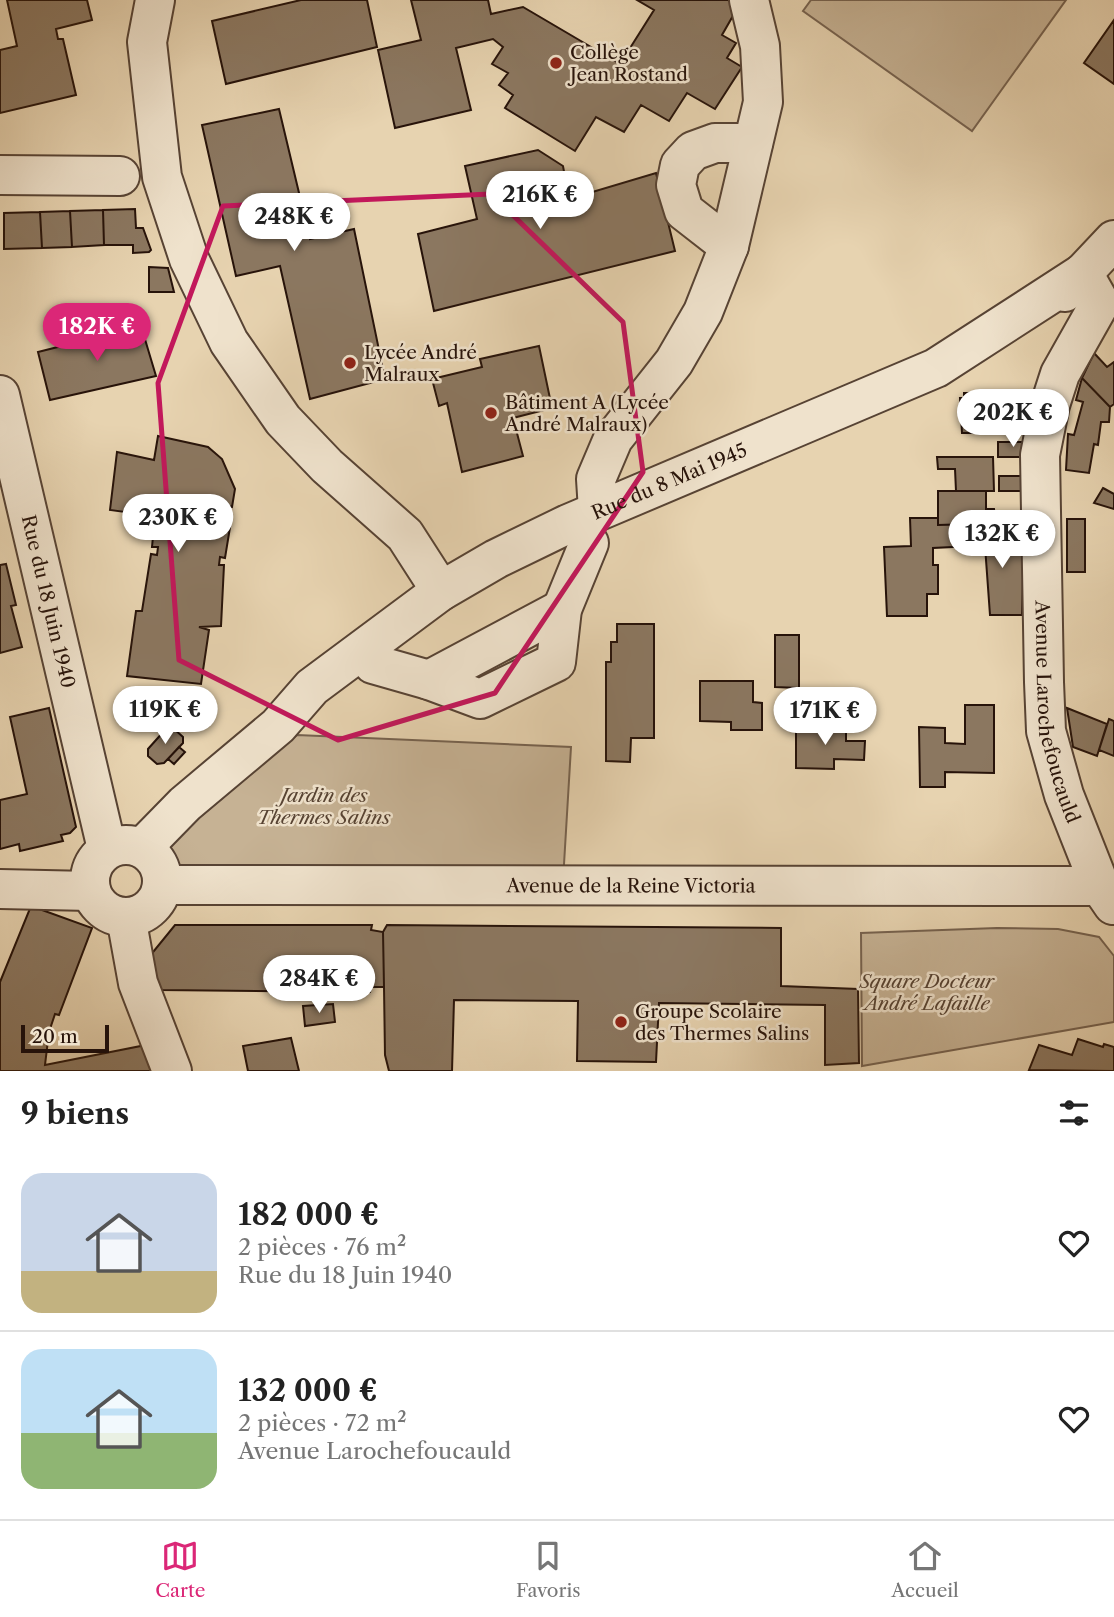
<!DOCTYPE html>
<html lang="fr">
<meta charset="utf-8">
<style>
body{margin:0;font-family:"Libre Caslon Text",serif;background:#f6f6f6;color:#222;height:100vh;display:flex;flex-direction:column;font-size:26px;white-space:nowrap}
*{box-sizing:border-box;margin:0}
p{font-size:23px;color:#767676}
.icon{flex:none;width:38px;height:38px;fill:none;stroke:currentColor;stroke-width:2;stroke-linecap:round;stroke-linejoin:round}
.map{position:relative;height:1071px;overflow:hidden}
.sheet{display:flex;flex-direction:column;background:#fff;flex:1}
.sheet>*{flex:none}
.scale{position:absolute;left:21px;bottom:18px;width:88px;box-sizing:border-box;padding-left:7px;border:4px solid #27130a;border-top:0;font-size:19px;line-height:24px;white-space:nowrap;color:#27130a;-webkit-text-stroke:5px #efe2cc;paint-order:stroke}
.price{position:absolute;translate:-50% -60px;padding:0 16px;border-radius:24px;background:#fff;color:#222;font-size:23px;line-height:46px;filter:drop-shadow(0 2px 4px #0008)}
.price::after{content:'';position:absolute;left:50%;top:42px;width:21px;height:16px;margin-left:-10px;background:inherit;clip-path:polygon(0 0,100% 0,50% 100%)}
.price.active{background:#db2777;color:#fff}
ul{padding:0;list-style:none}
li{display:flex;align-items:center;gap:21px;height:175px;padding:0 21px}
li+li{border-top:2px solid #e0e0e0}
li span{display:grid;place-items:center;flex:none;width:196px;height:140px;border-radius:21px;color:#555}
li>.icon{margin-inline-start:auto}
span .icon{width:84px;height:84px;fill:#fffc;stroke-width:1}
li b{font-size:30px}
h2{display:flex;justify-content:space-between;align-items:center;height:84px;padding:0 21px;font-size:30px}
.menu{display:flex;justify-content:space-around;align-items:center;height:98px;border-top:2px solid #e0e0e0;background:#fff;font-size:19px;color:#767676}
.menu a{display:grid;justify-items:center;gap:4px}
.menu .active{color:#db2777}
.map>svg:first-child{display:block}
</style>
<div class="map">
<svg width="1114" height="1071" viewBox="0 0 1114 1071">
<rect width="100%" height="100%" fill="#e7d3b0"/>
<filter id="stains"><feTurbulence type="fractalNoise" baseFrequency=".00286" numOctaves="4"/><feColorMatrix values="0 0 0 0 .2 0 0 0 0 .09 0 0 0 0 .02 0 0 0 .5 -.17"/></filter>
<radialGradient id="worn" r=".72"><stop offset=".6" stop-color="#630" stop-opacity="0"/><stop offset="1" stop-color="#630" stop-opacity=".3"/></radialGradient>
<path fill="#c6b294" stroke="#76624f" stroke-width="2" d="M811 0H1066L972 131 803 11Z
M297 735 571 747 563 881 170 875 169 843Z
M997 928 1058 929 1099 937 1114 956V1022L862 1066 861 933Z"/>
<path fill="#8b7760" stroke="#27130a" stroke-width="2" d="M7 0H87L92 20 56 29 58 39H63L76 95 0 113V50L17 46Z
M301 0H367L377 47 226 84 212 21Z
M411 0H488L491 14 523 7 620 64 654 10 637 0H728L738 7 722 35 736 43 727 58 742 67 715 109 687 93 669 121 641 105 624 132 596 117 575 151 505 108 513 95 499 85 508 73 492 64 503 47 493 39 456 48 471 110 395 128 378 50 421 40Z
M1114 20V84L1084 63Z
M279 109 310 239 354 229 385 379 310 399 280 266 236 276 202 125Z
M538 150 563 166 569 199 656 173 675 251 434 311 418 234 477 219 465 166Z
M135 209 136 228H143L151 250 149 252 133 253V245H104L103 210Z
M103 210 104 245 72 247 70 211Z
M70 211 72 247 42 248 40 212Z
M40 212 42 248 4 249V213Z
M149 267 168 268 174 292H149Z
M141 326 156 376 50 400 38 352Z
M539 346 552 408 513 418 523 456 462 472 447 403 439 406 432 379 482 367 480 359Z
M1094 353 1107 367 1114 362V404L1110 407 1082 378Z
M1082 378 1110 407 1109 422H1101L1098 445 1094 444 1089 473 1066 470 1068 434 1074 435 1083 402 1076 400Z
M964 393H1005V408H998V433H962L960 398H964Z
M158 436 208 447 222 459 235 489 232 507 228 506 227 514 232 515 225 558 220 557 219 565H224L221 626 199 627 209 630 201 684 127 676 136 611H142L151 554 157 555 158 547H152L155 516 110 510 117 452 154 460Z
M998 442H1029L1027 457H998Z
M937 457H993L994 491H956L955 469H938Z
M999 476H1025L1024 491H999Z
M1103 488 1114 494V509L1094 503Z
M938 491H986V509H994L995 517H978V524L938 525Z
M910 518H938V525L972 524 973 546 933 548V565H938V594H927V616H887L884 547 911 546Z
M1067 519H1085V572H1067Z
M972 524H994V532H1007V546H1024L1022 615H990L985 546H973Z
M6 564 16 605 11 606 22 647 0 653V565Z
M617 624H654V738H631L630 762 606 761V662H611V642H617Z
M775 635H799V688L775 687Z
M700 681H753V702L762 703V730H731V722L700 721Z
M965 705H994V773L945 772V787H920L919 727 945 728V743L965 744Z
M49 708 76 827 70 833 61 835 63 841 20 851 19 844 0 849V800L27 794 10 717Z
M1067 708 1107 724 1097 756 1073 747Z
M1109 719 1114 721V756L1099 750Z
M796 726 846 727V741H865L864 760 834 759V769L796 768Z
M173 728 183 737V743L164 763 157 764 148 756V749L165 730Z
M179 747 185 752 174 764 168 759Z
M31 906 92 928 59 1015 55 1014 49 1032 45 1065 146 1045 154 1071H0V982Z
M175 925H372L371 930 383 932 384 987H371L370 992 160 990 149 957Z
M387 925 781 928V986L858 989 859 1063 825 1065V1005L659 1003 656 1062 577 1061 578 1001 454 1000 452 1071H389L385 1055 384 987 383 932Z
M333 1004 335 1022 305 1026 303 1006Z
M291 1038 299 1071H248L243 1046Z
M1078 1039 1103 1047 1104 1044 1114 1047V1071L1029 1070 1039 1045 1072 1055Z"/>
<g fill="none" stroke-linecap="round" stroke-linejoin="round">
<g stroke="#574334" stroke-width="42">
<g id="minor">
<path d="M155 0 147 42 162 177 189 259 229 342 283 420 327 466 405 535 441 591"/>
<path d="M0 175 120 176"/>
<path d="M729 246 684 211 676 185 680 165 693 151 715 143H753"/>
<path id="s1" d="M1083 273 1100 303 1060 374 1050 405 1040 455 1044 682 1046 731 1064 795 1100 886 1113 905"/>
<path d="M1065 292 1114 240"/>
<path id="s2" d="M0 395 107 849"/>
<path d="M598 510 596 479 613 439 674 362 703 312 729 246 763 102 760 46 749 0"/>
<path d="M373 664 429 680 480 699 556 662 562 609 589 543"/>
<path d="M429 680 562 609"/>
<circle cx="126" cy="881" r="36"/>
<path id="s3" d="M142 848 185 804 278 726 312 687 441 591 496 559 568 524 936 368 1083 273"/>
<path id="s4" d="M162 885 1100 886"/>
<path d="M0 889 90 891"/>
<path d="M126 917 138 983 172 1071"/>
</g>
</g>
<use href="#minor" stroke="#efe2cc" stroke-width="38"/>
</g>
<path fill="none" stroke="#c2185b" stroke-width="5" stroke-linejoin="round" d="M491 194 623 322 643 472 495 693 338 740 179 660 158 383 223 206Z"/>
<g fill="#8f2418" stroke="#efe2cc" stroke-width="2.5">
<circle cx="556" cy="63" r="7"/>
<circle cx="350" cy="363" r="7"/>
<circle cx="491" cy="413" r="7"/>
<circle cx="621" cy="1022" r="7"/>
</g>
<g text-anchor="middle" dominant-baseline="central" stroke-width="5" stroke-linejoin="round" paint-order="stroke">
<g font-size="19" fill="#27130a" stroke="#efe2cc" text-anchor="start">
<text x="570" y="52">Collège<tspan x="570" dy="22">Jean Rostand</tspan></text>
<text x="364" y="352">Lycée André<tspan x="364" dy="22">Malraux</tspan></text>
<text x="505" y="402">Bâtiment A (Lycée<tspan x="505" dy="22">André Malraux)</tspan></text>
<text x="635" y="1011">Groupe Scolaire<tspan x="635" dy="22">des Thermes Salins</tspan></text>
</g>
<g font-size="19" fill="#27130a" stroke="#efe2cc">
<text stroke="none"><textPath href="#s3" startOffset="649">Rue du 8 Mai 1945</textPath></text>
<text stroke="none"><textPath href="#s2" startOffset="212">Rue du 18 Juin 1940</textPath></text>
<text stroke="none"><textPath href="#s1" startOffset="458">Avenue Larochefoucauld</textPath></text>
<text stroke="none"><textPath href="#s4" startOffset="469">Avenue de la Reine Victoria</textPath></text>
</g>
<g font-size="19" font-style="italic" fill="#574333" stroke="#efe2cc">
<text x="324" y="795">Jardin des<tspan x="324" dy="22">Thermes Salins</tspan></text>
<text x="927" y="981">Square Docteur<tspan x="927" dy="22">André Lafaille</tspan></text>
</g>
</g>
<rect width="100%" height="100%" filter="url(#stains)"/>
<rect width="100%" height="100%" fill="url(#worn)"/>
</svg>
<div class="scale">20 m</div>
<b class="price" style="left:540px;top:231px">216K €</b>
<b class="price" style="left:294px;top:253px">248K €</b>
<b class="price active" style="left:97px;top:363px">182K €</b>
<b class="price" style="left:1013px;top:449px">202K €</b>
<b class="price" style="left:178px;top:554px">230K €</b>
<b class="price" style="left:1002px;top:570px">132K €</b>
<b class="price" style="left:165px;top:746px">119K €</b>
<b class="price" style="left:825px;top:747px">171K €</b>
<b class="price" style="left:319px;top:1015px">284K €</b>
</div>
<section class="sheet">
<h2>9 biens<svg class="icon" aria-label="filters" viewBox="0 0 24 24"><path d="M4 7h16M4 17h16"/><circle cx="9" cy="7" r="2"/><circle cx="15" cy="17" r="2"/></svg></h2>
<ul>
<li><span style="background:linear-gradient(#c9d6e8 70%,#c2b280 0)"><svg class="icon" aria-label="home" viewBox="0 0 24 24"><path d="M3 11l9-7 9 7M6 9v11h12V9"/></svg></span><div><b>182 000 €</b><p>2 pièces · 76 m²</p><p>Rue du 18 Juin 1940</p></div><svg class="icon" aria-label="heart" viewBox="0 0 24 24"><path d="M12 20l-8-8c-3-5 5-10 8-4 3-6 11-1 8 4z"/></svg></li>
<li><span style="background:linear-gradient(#bfe0f5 60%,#8fb573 0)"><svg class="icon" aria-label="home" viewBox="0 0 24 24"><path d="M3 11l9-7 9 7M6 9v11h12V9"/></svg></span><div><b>132 000 €</b><p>2 pièces · 72 m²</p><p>Avenue Larochefoucauld</p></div><svg class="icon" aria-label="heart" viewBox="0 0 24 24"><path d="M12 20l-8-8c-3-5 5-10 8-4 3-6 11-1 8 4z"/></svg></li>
</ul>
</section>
<nav class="menu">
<a class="active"><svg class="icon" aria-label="map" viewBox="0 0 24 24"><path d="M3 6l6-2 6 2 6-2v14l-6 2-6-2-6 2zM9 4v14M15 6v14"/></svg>Carte</a>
<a><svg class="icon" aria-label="saved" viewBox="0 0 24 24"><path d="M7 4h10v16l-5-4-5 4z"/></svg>Favoris</a>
<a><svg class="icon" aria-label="home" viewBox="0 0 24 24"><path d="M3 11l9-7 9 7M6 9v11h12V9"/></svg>Accueil</a>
</nav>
